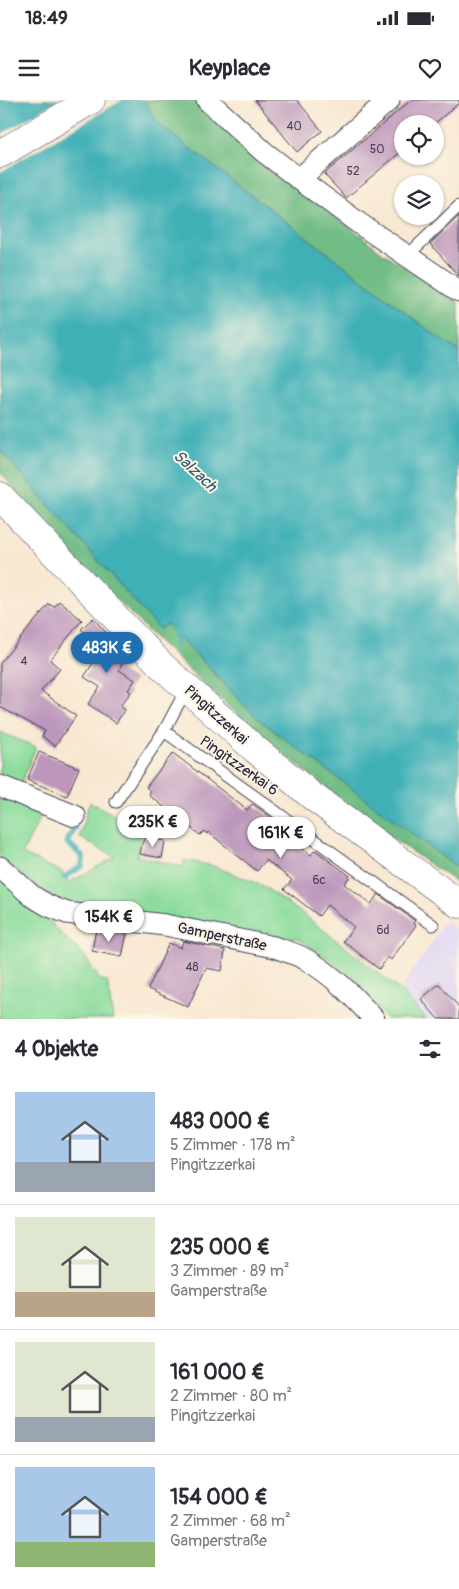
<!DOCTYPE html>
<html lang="de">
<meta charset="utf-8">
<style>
body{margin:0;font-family:Pangolin,sans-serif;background:#f7f7f7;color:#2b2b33;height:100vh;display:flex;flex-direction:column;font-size:19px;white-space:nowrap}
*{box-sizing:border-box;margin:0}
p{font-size:16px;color:#7c7c81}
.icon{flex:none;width:28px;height:28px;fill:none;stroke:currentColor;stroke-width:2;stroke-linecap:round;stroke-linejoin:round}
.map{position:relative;height:919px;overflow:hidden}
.side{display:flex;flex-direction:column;background:#fff;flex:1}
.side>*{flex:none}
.fabs{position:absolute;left:394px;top:15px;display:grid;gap:10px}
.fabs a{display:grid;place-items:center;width:50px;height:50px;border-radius:50%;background:#fff;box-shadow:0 1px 4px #0004;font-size:25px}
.price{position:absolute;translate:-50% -42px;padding:0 11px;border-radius:18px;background:#fff;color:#222;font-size:16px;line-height:32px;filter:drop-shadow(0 1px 2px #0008)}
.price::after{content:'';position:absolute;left:50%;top:30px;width:15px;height:11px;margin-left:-8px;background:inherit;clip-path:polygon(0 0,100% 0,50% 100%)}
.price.current{background:#1f6fb2;color:#fff}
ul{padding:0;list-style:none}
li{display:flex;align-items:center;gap:15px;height:125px;padding:0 15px}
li+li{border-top:1px solid #e1e1e2}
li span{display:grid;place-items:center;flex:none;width:140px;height:100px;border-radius:0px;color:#555}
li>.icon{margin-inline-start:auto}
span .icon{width:60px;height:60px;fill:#fffc;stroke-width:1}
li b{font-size:21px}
h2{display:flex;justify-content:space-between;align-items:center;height:60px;padding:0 15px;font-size:21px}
.status{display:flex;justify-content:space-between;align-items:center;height:35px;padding:0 25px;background:#fff;direction:ltr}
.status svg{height:14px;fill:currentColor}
header{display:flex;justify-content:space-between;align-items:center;height:65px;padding:0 15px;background:#fff;font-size:22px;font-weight:700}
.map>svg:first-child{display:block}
</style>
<div class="status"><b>18:49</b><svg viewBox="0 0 49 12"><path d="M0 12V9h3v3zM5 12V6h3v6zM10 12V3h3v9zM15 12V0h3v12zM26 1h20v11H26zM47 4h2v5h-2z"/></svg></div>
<header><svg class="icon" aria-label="menu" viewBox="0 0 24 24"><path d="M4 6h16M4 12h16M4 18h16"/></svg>Keyplace<svg class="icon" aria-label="heart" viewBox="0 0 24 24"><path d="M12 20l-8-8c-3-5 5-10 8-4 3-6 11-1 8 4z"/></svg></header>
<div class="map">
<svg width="459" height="919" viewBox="0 0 459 919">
<rect width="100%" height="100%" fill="#fcf5e5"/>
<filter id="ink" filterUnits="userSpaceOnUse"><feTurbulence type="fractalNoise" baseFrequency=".02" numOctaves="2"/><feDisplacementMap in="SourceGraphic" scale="10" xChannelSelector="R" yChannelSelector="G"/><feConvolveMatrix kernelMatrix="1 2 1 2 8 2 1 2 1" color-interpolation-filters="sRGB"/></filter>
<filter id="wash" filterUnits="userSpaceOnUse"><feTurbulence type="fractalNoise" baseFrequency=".0096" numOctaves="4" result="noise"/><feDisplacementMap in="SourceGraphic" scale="20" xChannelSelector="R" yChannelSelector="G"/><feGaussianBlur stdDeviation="1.12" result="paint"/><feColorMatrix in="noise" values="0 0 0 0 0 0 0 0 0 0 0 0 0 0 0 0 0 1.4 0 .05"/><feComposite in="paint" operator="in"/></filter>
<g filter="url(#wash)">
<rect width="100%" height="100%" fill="#f8e8d2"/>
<path fill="#dfd5f5" d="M446 821 454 827 459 834V919H426L400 890Z"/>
<path fill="#8adc9d" stroke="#567f6c" d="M0 632 36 647 21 683 0 674Z
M0 695 42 714 22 754 62 772 68 783 115 757 79 737C85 726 84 713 90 702L142 730 137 756 183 767 184 760 214 766 263 786 303 814 400 890 426 919H386L362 890 329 859 297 838H272L56 801 0 759Z
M0 777 44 810 55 828 83 854 100 880 107 881 113 919H0Z"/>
<path fill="#6fbc84" stroke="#486f60" d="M144 0H197L255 52 383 153 459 203V251L443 241 158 24Z
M0 350 159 529 166 524 257 618 459 769V784L383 732 250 627 151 534 55 438 0 372Z"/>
<path fill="#3fb0b7" stroke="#306979" d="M0 0H144L158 24 443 241 459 251V769L257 618 167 524 159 529 0 350Z"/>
<path fill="#f8e8d2" d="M59 0H122L0 72V35Z"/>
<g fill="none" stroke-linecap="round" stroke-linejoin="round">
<path stroke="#3fb0b7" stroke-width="6" d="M175 526 176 544
M65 777 82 766 83 757 67 742 75 728"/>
</g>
<g id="blocks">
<path fill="#bc96bc" d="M255 0H297L322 31 297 52Z
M411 0H459V3L434 24H402V51L346 98 324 74Z
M459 116V176L430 144Z
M59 501 82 520 50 560 60 569 41 591 76 616 55 646 42 636 45 631 0 607V563L49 504 54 507Z
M93 518 113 540 120 545 113 557 122 563 119 570 135 580 128 590 131 592 120 606 125 610 116 623 88 604 100 587 84 577 101 551 81 529Z
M39 652 79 668 67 696 27 680Z
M173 653 247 710 252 704 261 710 289 731 284 737 311 755 315 750 350 776 344 784 371 804 378 794 415 821 413 823 416 825 391 860 388 857 379 869 343 841 354 827 327 805 319 816 284 789 292 780 266 760 257 771 208 732 207 734 204 731 200 735 149 695 151 691 146 687Z
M144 737 165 741 162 758 140 754Z
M96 829 127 833 122 857 92 851Z
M183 841 225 850 222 871 206 868 188 907 148 889 169 843 181 848Z
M439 884 459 907V919H438L421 899Z"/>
</g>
</g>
<g filter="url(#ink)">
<use href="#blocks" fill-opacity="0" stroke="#424052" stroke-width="1"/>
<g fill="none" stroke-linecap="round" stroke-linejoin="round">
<g stroke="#424052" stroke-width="13">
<path id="service" d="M407 156 459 106
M187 588 164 631 433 825
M116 702 164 631"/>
</g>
<g stroke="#424052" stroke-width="23">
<path id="minor" d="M207 0 264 52 299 79 360 124 459 191
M299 79 389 0
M0 686 75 716
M0 767 32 796 49 806 67 813 165 825 274 847C285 851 297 854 307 860 333 875 354 897 374 919"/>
</g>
<g stroke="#424052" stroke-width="29">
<path id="tertiary" d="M0 54 91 0
M0 396 162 566 255 649 312 696 459 804"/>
</g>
<use href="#service" stroke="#fff" stroke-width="11"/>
<use href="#minor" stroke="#fff" stroke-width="21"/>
<use href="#tertiary" stroke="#fff" stroke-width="28"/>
</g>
</g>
<g text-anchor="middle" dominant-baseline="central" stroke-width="4" stroke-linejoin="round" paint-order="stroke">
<g font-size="12" fill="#483f5b">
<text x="294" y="26">40</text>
<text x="377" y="49">50</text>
<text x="353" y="71">52</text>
<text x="24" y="561">4</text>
<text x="319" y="780">6c</text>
<text x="383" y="830">6d</text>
<text x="192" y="867">48</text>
</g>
<g font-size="15" fill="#22223b" stroke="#fcf5e5">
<text transform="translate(216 615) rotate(42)">Pingitzzerkai</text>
<text transform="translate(239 666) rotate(35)">Pingitzzerkai 6</text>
<text transform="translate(222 837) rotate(12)">Gamperstraße</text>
</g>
<g font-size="16" font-style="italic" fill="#2e5b6d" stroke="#fcf5e5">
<text transform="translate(195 371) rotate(43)">Salzach</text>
</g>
</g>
</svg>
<div class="fabs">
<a><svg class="icon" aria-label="locate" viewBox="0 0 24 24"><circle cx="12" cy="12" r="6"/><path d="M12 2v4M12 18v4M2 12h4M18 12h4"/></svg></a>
<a><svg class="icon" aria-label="layers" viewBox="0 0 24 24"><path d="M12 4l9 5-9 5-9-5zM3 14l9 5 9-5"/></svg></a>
</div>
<b class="price current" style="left:107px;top:574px">483K €</b>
<b class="price" style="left:153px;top:748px">235K €</b>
<b class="price" style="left:281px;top:759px">161K €</b>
<b class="price" style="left:109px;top:843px">154K €</b>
</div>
<section class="side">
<h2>4 Objekte<svg class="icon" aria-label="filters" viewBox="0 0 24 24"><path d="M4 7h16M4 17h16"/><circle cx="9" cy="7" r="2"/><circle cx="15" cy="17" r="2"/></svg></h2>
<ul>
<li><span style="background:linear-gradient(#a9c7e8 70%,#9aa5b1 0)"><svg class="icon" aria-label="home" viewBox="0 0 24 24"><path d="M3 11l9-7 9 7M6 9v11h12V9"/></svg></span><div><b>483 000 €</b><p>5 Zimmer · 178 m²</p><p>Pingitzzerkai</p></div></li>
<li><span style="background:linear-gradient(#dfe7d0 75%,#b9a48a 0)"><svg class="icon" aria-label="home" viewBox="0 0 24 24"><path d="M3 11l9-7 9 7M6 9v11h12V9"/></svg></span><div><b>235 000 €</b><p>3 Zimmer · 89 m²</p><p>Gamperstraße</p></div></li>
<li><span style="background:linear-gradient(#dfe7d0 75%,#9aa5b1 0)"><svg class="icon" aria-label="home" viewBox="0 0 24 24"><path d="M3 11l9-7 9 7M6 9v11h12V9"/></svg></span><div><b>161 000 €</b><p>2 Zimmer · 80 m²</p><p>Pingitzzerkai</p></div></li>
<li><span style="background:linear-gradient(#a9c7e8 75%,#8fb573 0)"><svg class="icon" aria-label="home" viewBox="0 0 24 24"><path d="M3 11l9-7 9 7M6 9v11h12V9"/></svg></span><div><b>154 000 €</b><p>2 Zimmer · 68 m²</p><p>Gamperstraße</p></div></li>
</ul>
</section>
